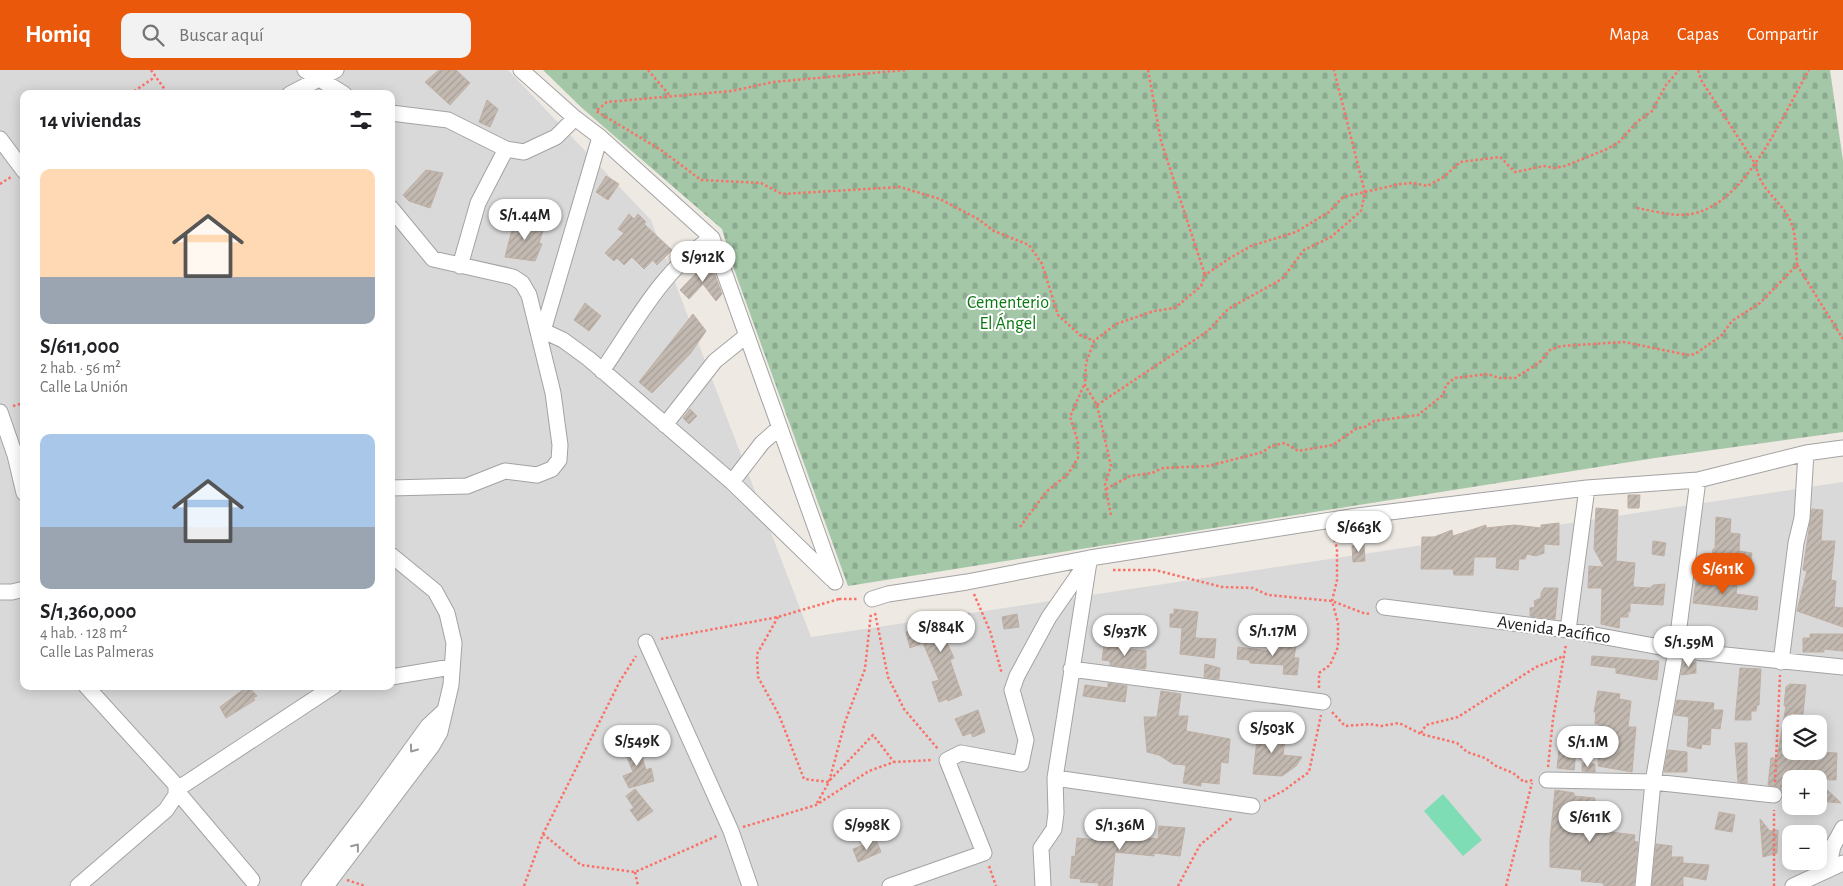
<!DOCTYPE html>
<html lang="es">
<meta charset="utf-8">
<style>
body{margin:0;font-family:"Alegreya Sans",sans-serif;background:#f2f2f2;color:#202124;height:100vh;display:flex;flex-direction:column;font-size:19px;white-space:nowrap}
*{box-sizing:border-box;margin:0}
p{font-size:16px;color:#757577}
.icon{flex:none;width:28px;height:28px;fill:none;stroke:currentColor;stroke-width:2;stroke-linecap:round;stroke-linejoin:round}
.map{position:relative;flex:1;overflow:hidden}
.panel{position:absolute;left:20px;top:20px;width:375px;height:600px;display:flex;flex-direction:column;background:#fff;border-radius:10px;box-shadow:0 2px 12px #0003}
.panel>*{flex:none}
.tools{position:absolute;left:1782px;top:645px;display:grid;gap:10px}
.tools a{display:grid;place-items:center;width:45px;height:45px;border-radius:10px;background:#fff;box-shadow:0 2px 12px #0003;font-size:25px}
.price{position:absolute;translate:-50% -42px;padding:0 11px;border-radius:18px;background:#fff;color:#222;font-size:16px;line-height:32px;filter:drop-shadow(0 1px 2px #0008)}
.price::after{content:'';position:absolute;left:50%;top:30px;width:15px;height:11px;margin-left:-8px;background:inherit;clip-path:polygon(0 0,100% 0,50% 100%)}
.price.on{background:#ea580c;color:#fff}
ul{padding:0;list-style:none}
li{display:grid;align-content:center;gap:10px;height:265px;padding:0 20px}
li span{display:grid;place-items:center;height:155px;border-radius:10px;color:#555}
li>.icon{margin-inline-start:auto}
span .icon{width:90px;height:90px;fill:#fffc;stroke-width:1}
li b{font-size:21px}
h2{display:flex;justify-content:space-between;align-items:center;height:60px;padding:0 20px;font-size:21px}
header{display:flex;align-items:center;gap:30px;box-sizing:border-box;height:70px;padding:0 25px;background:#ea580c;color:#fff}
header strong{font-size:24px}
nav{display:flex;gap:28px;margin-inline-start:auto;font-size:18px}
.search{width:350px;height:45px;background:#f2f2f2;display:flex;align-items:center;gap:12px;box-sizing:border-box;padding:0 18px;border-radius:10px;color:#757577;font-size:19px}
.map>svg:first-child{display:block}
</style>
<header>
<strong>Homiq</strong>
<div class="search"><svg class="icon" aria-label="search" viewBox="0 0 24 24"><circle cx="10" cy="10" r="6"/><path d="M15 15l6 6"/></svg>Buscar aquí</div>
<nav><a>Mapa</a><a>Capas</a><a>Compartir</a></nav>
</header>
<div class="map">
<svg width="1843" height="816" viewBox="0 0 1843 816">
<defs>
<pattern id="cemetery-stones" width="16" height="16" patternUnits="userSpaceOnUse" patternTransform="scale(1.25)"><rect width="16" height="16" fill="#a3c7a7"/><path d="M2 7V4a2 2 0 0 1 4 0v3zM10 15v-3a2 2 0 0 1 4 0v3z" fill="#8caa8f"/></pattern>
<pattern id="building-hatch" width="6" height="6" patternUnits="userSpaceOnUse" patternTransform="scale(1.25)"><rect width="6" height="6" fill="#c2b9b1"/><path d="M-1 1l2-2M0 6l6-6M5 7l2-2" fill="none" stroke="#a69e98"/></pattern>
</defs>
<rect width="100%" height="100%" fill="#eee9e2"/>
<path fill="#dad9d9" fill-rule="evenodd" d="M0 0H508L651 150 811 567 1843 412V816H0ZM24 24H391V616H24ZM1791 654H1819V681H1791ZM1791 709H1819V736H1791ZM1791 764H1819V791H1791Z"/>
<path fill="url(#cemetery-stones)" d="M543 0H1830L1843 91V362L1655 388 848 516 734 199 722 159 582 38Z"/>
<path fill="#7fddb6" d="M1443 724 1482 770 1463 786 1424 741Z"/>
<path fill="url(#building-hatch)" stroke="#bfafa4" d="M439 0H456L470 13 450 35 425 12Z
M487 30 498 39 490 57 479 52Z
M426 100 443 103 430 138 409 131 403 125Z
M606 106 619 114 608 130 596 122Z
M629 144 634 149 638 144 646 152 644 154 672 180 657 195 653 190 644 199 632 187 624 195 617 188 614 191 605 183 624 163 618 159Z
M515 148 544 158 539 173 542 174 535 191 505 187Z
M708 191 711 194 722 224 716 231 703 214 689 229 680 220Z
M585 233 601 246 589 261 574 250Z
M693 244 706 261 690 284 652 323 639 312Z
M690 339 697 346 689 354 683 348Z
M1628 425H1640L1639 438H1628Z
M1596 438 1618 440 1616 491 1635 493 1633 517 1650 518 1653 515 1665 514 1663 535 1630 533V542L1628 541V547H1620L1619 558 1601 554 1602 518H1588L1589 496 1604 497 1594 479Z
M1812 439 1823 440 1821 471H1835L1831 510 1836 511 1834 537 1843 538V557L1797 541 1807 501 1803 500Z
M1716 447 1731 449 1730 463 1740 464 1739 481 1752 483 1749 503 1710 499 1713 479H1715Z
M1559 453V475L1544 474V483L1536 486 1527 484 1525 489H1519L1518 500 1496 498 1497 487H1474L1473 505H1454L1453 499H1421L1422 467H1434L1452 460 1453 466 1486 455V458L1514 455 1541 458V455Z
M1653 471 1666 473 1664 486 1652 484Z
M1358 474H1364L1365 491 1353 492 1352 476Z
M1738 510 1736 524 1758 527 1757 540 1693 533 1696 512Z
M1544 518H1558L1555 549 1530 546V538L1535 537 1534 531 1541 528V523Z
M1174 539 1198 542 1195 568 1216 569 1214 588 1180 584 1182 558 1170 557V544H1174Z
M969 543 973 554 943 564 954 588 950 590 962 625 948 631 947 629 939 632 932 612 939 610 923 573 910 578 906 562Z
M1017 544 1019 557 1004 559 1002 547Z
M1810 564H1843V581L1824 579V582H1803V568H1810Z
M1269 574 1296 576 1294 588H1299L1297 605 1283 604 1284 595 1250 593 1249 590 1237 589 1238 577 1268 581Z
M1104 576 1146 581V597L1145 599 1110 595V591L1102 590Z
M1592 586 1659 591 1657 610 1616 603V598L1591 595Z
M1683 592H1696V603L1681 605Z
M1205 594 1220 598 1219 609 1204 607Z
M1740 598 1761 599 1759 635H1757L1756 641H1751V650H1735Z
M1108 613 1127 616 1125 632 1083 626 1085 615 1108 618Z
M1790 614 1806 615 1803 644 1791 643V681L1837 683 1836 710 1791 709V725L1783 723 1779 717 1768 715 1771 688H1777L1786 636H1784L1786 617Z
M248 616 257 626 253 628 255 630 226 648 220 637Z
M1161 621 1181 624 1178 646H1188L1186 661 1230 669 1228 693 1221 692 1219 714 1201 712V716L1183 713 1186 695 1173 694 1159 685 1147 682 1144 647H1157Z
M1598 621 1620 624 1619 629 1631 631 1628 657H1636L1632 702 1598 696 1599 654H1595L1596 642H1594Z
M1677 630 1714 633 1713 640H1723L1720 659 1711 658 1710 675 1702 674 1701 679 1687 676 1689 647 1674 645Z
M978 640 985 662 973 667 971 663 963 666 955 649Z
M1259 653 1275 656 1273 668 1285 670 1283 685 1302 687 1296 696 1282 706 1253 704Z
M638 672 646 700 651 698 654 711 629 718 623 706 633 702 623 678Z
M1735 673H1747V713L1738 712Z
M1559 680 1576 682 1574 700 1557 698Z
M1668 680 1687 682V702H1664Z
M1582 693 1595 694V702L1582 701Z
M1819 712 1841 733 1819 731Z
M635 719 653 741 638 751 630 740 634 738 626 726Z
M1555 720 1574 723V726L1595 728 1594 741 1605 743 1602 761 1635 765 1634 771 1638 772 1634 816H1604L1603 813 1581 811 1582 800 1550 797V770Z
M1719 742 1735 745 1732 762 1715 759Z
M1760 749 1770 761 1778 760 1777 783 1763 787Z
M1108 750 1134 752 1132 766 1158 769 1159 756 1185 758 1180 786 1154 783V786L1115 782 1112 816H1098L1099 813 1080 812 1081 809 1070 808 1072 786 1075 787 1077 768 1107 771Z
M876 770 881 782 858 792 853 779Z
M1656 774 1672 776 1671 787H1683V793L1709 795 1706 810 1683 806V816H1652Z"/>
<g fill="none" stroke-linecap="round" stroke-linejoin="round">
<g stroke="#a3a3a3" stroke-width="17">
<path id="street" d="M305 0 344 24
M521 0 575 48 600 67 712 168 835 512
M290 24 336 0
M391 43 448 50 506 79 524 82 556 67 575 48
M0 69 24 101
M391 138 433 189 513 207 522 213 529 225 553 323 560 375 559 390 552 399 537 405 505 401 467 416 391 418
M460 196 478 133 506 79
M537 258 563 270 589 289 732 412 832 509
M543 261 600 67
M602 301C634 255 663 198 712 168
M0 342 15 385 24 423
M665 355 715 291 746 266
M732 412 762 373 779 358
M0 522H12L24 519
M872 529 888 524 967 512 1090 488 1357 446 1587 418 1698 410 1806 383 1843 378
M1384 537 1568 560 1676 580 1843 597
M1568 560 1587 418
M646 572 731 761 750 816
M1781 592 1796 473 1802 448 1806 383
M1071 599 1323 632
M391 607 451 597
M1055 708 1252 736
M1547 710 1653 712 1774 725
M1828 799 1833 776 1843 758
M252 810 176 720 334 616
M78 816 166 740 176 725V715L86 616
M309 816 370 736 428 656 443 642
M326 816 432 676 440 662 451 615 454 573 447 543 435 521 391 485
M890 816 984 783 947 690 961 683 1021 694 1026 670 1012 620 1017 606 1049 547 1090 488
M1043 816 1041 778 1054 759 1056 743 1055 708 1089 492
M1643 816 1653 712 1676 580 1698 410
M1793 816 1843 793"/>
</g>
<path stroke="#f97167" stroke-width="2.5" stroke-dasharray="2.5 2.5" stroke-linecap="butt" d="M151 0 168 24
M648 0 671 27
M905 0 773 12 732 21 607 32 596 41 661 80 701 110 761 113 782 124 900 117 940 129 978 149 994 161 1029 175 1042 194 1058 245 1080 265 1094 271
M1148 0 1161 71 1205 205
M130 24 155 7
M0 114 11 107
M1637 138C1654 141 1674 147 1691 144 1746 135 1783 44 1809 0
M1797 195 1843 269
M1097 335 1208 261 1228 239 1282 209 1304 180 1331 167 1361 141 1365 123 1334 0
M13 336 24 333
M1106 419 1130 406 1152 403 1163 398 1208 396 1263 382 1271 376 1285 373 1298 381 1333 375 1357 358 1365 357 1374 351 1418 345 1443 325 1446 315 1455 308 1488 304 1499 308H1515L1539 293 1550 280 1561 276 1624 272 1688 285 1695 284 1721 266 1732 251 1760 233 1797 195C1796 180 1796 161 1789 148 1779 129 1759 119 1756 95L1701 10 1698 0
M1111 445 1105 415 1111 396 1097 335 1085 315 1086 293 1094 271 1116 254 1154 241 1175 238 1201 216 1205 205 1230 188 1251 176 1296 162 1329 142 1343 127 1400 114 1413 113 1427 116 1444 107 1460 92 1500 87 1515 102 1544 96 1554 98 1565 96 1607 79 1619 72 1637 52 1652 41 1666 15 1679 0
M1020 457 1046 422 1068 404 1078 388V372L1070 347 1084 315
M1113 500H1155L1222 517 1253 518 1268 525 1332 531 1366 544 1371 543
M974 524 990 561 1002 604
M839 529H858
M875 543 888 607 904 639 938 679
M778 547 757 584 758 607 779 645 804 709 829 712
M661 569 778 547 839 529
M1319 618V603L1330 595 1338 577V553L1332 531 1337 510V478L1332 463
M1332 642 1345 656 1370 654 1381 656 1399 653 1421 664 1457 673 1467 682 1485 688 1496 696 1513 703 1524 712 1533 710
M1421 663 1426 655 1458 647 1536 597 1564 586
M1548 697 1553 649 1566 574
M830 710 873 665 894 692
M1775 712 1780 605
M1264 731 1283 721 1309 702 1321 645
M817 733 829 712 845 652 865 599 871 543
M743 757 816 735 869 701 894 692 933 690
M543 764 581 795 635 802 717 766
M989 796 996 816
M635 802 638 816
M347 810 365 816
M524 816 543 764 620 611 636 586
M1178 816 1200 775 1232 748
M1506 816 1532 713
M1774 816V740"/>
<use href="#street" stroke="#fff" stroke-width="15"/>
</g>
<defs><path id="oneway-chevron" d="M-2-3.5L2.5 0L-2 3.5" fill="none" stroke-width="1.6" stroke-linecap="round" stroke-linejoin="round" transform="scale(1.25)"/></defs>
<g stroke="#999">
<use href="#oneway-chevron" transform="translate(413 679) rotate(126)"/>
<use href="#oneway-chevron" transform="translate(356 777) rotate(-52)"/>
</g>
<g text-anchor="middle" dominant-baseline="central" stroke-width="4" stroke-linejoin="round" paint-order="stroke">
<g font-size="18" fill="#0b7911" stroke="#fff">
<text x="1008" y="233">Cementerio<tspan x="1008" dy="21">El Ángel</tspan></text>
</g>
<g font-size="18" fill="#1c1c1c" stroke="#fff">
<text transform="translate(1554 560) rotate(8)">Avenida Pacífico</text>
</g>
</g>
</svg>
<div class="tools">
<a><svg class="icon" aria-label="layers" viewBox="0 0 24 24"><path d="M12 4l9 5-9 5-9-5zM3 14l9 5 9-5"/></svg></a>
<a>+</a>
<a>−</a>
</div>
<b class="price" style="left:525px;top:171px">S/1.44M</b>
<b class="price" style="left:703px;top:213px">S/912K</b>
<b class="price" style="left:1359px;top:483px">S/663K</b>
<b class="price on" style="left:1723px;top:525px">S/611K</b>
<b class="price" style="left:941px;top:583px">S/884K</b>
<b class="price" style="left:1125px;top:587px">S/937K</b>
<b class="price" style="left:1273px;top:587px">S/1.17M</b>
<b class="price" style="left:1689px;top:598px">S/1.59M</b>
<b class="price" style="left:1272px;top:684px">S/503K</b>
<b class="price" style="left:637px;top:697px">S/549K</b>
<b class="price" style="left:1588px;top:698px">S/1.1M</b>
<b class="price" style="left:1590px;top:773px">S/611K</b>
<b class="price" style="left:867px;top:781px">S/998K</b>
<b class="price" style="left:1120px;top:781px">S/1.36M</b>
<section class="panel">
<h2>14 viviendas<svg class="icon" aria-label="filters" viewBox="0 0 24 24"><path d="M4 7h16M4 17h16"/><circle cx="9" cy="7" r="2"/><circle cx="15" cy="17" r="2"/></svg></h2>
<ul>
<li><span style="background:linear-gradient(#ffd9b3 70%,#9aa5b1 0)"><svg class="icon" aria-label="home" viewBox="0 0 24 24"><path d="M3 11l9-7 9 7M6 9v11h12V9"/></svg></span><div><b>S/611,000</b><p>2 hab. · 56 m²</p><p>Calle La Unión</p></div></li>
<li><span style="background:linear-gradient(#a9c7e8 60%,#9aa5b1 0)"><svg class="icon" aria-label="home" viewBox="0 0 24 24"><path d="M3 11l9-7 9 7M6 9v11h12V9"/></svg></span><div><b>S/1,360,000</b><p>4 hab. · 128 m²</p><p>Calle Las Palmeras</p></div></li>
</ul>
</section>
</div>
